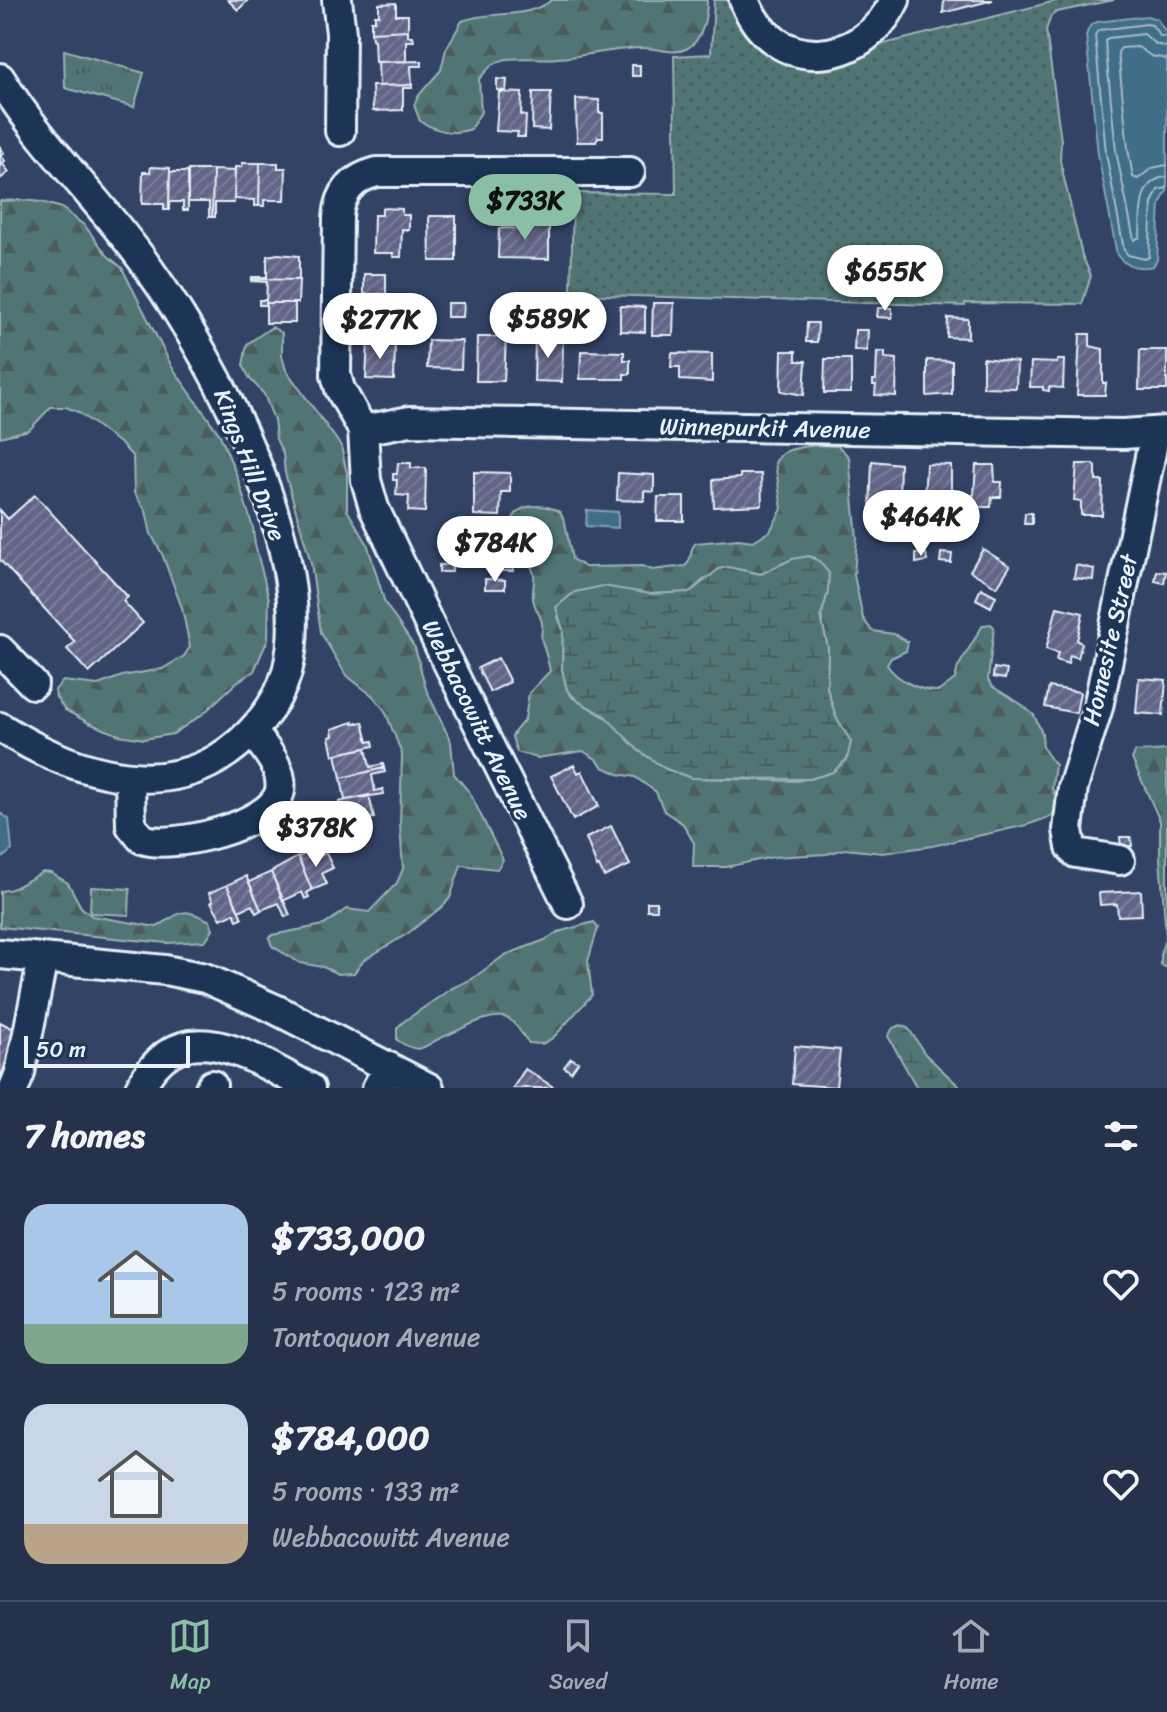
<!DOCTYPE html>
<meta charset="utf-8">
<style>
body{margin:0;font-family:Sriracha,sans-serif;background:#2e3a53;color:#f1f3f6;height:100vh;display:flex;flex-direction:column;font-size:30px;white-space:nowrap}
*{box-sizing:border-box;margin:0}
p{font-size:26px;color:#a4aab5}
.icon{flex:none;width:44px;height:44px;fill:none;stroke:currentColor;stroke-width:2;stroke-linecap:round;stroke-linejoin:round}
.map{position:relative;height:1088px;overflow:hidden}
.side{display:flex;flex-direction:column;background:#26324c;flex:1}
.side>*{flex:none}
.scale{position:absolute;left:24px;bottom:20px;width:166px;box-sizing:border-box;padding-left:8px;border:4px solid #e8f1f8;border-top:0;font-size:22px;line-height:28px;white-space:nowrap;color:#e8f1f8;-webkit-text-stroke:6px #1d3557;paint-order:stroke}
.price{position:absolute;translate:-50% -68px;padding:0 18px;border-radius:28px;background:#fff;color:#222;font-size:26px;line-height:52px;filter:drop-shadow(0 2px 4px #0008)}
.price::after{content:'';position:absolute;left:50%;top:48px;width:24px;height:18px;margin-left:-12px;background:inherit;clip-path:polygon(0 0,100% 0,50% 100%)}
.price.active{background:#8abfa5;color:#111}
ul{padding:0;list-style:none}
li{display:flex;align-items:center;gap:24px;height:200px;padding:0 24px}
li span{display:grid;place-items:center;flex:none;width:224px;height:160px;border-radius:24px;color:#555}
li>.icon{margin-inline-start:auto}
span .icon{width:96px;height:96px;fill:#fffc;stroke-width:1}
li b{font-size:34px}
h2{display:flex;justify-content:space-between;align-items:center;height:96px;padding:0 24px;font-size:34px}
.menu{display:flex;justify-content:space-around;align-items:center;height:112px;border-top:2px solid #424d64;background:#26324c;font-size:22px;color:#a4aab5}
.menu a{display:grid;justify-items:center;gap:4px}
.menu .active{color:#8abfa5}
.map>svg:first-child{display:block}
</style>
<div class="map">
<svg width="1167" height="1088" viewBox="0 0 1167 1088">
<defs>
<pattern id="grass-dots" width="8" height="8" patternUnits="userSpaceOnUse" patternTransform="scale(2)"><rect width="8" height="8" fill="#517474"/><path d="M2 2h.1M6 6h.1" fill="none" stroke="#4b5c5d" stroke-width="1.8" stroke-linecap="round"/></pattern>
<pattern id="forest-firs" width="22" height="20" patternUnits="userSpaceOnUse" patternTransform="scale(2)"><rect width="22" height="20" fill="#517474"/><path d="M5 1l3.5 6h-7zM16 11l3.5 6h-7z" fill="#4b5c5d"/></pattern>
<pattern id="wetland-marsh" width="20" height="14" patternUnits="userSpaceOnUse" patternTransform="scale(2)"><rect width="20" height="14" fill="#517474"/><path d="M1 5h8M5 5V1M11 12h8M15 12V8" fill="none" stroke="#4b5c5d"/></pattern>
<pattern id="park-tufts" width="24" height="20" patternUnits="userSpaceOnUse" patternTransform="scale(2)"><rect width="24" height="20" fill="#517474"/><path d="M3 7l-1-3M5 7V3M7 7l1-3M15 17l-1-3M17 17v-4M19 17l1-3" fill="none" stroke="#4b5c5d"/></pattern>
<pattern id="building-hatch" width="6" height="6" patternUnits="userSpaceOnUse" patternTransform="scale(2)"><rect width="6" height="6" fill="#646588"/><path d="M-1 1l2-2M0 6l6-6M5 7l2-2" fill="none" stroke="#7a7c9a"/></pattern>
</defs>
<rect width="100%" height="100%" fill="#324366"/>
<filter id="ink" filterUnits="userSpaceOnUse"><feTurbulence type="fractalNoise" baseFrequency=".0125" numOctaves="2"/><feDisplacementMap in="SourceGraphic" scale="16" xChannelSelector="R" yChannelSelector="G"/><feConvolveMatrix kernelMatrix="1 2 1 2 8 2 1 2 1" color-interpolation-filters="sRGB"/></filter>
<g filter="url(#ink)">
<path fill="url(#grass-dots)" stroke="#9cb2b6" stroke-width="2" d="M714 0H731C748 64 825 85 876 46L1060 0H1114L1057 12 1051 16 1046 30 1061 140 1060 161 1082 255 1091 276 1082 304 965 303V306L571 294 573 193 676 194 674 56 711 54Z"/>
<path fill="url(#forest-firs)" stroke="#9cb2b6" stroke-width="2" fill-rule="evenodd" d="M552 0H707C707 16 703 41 686 49 673 55 658 48 644 48 615 48 587 56 558 58 540 60 520 56 503 60 492 62 486 72 479 79L481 112 471 129C453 136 436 131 420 121L414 105 419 95 441 70 446 49 462 21C491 10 525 20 552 0Z
M22 200 41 202 62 208 85 226 107 255 122 268 172 367 220 435 237 476 253 528 255 544 269 599 268 639 254 671 237 682 203 714 173 734 144 739 119 735 89 723 65 710 56 697 55 690 63 681 98 685 122 676 162 669 184 656 190 647 182 608 162 554 151 534 146 511 134 493 133 457 122 445 78 412 66 407H51L29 430 0 437V201Z
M272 327 282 333V356L286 370 341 446 347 473V510L367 543 385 603 415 648 426 689 451 742 454 774 470 793 503 860 497 869 461 865 450 898 443 906 407 934 364 960 354 973 338 974 323 967 300 963 272 946 269 938 272 935 324 925 347 909 369 912 397 883 403 869 400 825 402 754 385 711 373 696 346 675 321 633 311 563 285 473 283 454 276 439 274 420 264 394 250 379 243 365 247 344Z
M815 445 838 446 849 457 857 538 854 575 863 618 872 631 894 634 908 642 906 651 891 658 887 665C897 680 921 692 939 691L955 679 958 667 983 625 991 624 994 627 988 680 993 687 1021 704 1034 715 1042 733 1043 748 1055 765 1052 788 1058 803 1052 816 1027 825 932 846 883 853 845 849 827 854 773 857 726 867H693L694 843 683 824 664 811 656 792 635 777 618 774 603 767 596 759 583 751 537 758 517 752 512 737 515 731 525 719 529 693 550 671C548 661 545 651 542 641 540 635 543 629 542 623 540 614 534 607 533 599 532 591 535 582 534 574 530 558 509 538 512 523 516 501 546 504 560 512L565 522 572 559 585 567 643 566 652 570 685 566C694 559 688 549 696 543L738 539 753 541 770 531 782 509 775 463C782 447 800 448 815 445ZM814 557 828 573V592L821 616 828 649 827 688 836 717 851 742C843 774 826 775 797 781L692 778 666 769 638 750 613 722 573 698 567 690 562 669 563 630 558 617 564 602 569 596 592 589 650 594 681 593 690 592 703 580 727 567 761 574 783 563Z
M1167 750V968L1161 965V952L1166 936 1160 858V821L1132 759 1135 752Z
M43 872 51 873 68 883 81 907 92 916 157 927C182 912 181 906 210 921L213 929 205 941 167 943 0 927V891L12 889Z
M594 922 598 928 588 961 592 995 553 1038 542 1044 529 1043C523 1036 516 1023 509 1019 492 1010 459 1031 443 1037 423 1045 422 1057 397 1040V1028L403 1022 452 988 472 979 505 955 545 940 558 932Z"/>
<path fill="url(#wetland-marsh)" stroke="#9cb2b6" stroke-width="2" d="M809 556 819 561 829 573 828 592 821 616 828 649 827 688 836 717 851 742 847 759 833 772 810 779 692 778 666 769 638 750 605 716 578 701 567 690 562 669 563 630 556 607 575 592 603 586 651 594 690 592 719 569 727 567 761 574 792 559Z
M901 1025 909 1029 925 1054 961 1088H917L888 1036 893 1028Z"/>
<path fill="url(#park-tufts)" stroke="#9cb2b6" stroke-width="2" d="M64 50 144 73 134 107 65 88Z
M91 887 130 889 129 915 90 913Z"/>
<path fill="#416d87" stroke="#84a2b4" stroke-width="2" d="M1147 16 1157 19 1167 34V191L1160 204 1157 260 1153 266C1141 269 1125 267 1117 255L1098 154 1086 35 1090 26 1097 22Z
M587 510 618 512V528L586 526Z
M0 813 9 819 12 850 2 858H0Z"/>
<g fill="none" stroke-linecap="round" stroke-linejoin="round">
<path stroke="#a5bccb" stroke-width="2" d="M1167 37 1160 36 1152 25 1147 24 1099 30 1095 35 1106 153 1124 250 1128 255 1145 259 1149 257 1152 203 1158 190 1167 188
M1167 47 1155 44 1144 34 1108 38 1105 41 1116 151 1134 240 1140 237C1141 215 1137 179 1167 177
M1167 59 1151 56 1138 47 1121 48 1118 52 1128 149 1133 177 1138 179 1152 168 1167 165"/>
</g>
<path fill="url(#building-hatch)" stroke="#e8f1f8" stroke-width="2" d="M228 0H248L238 10Z
M944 0H993L943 13Z
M396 3V15H408V30L371 32V21H375V15H379V4Z
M408 30V36H413L414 41H406V61L375 62 374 40 372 39 371 32Z
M422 61V66H411L412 85 379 86 378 62Z
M632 65H640V76H632Z
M497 79 507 80 506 91 497 90Z
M412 85V88H403V110L373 111 372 86Z
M499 92 522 93 521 115 526 116 525 137H517L518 132 496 131Z
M533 92H551L549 130 532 129Z
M576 99 599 100V113H603V137H598L596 142H577Z
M0 147 4 153 1 155 5 161 2 163 9 172 0 179Z
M242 163H260L259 206H255V200L234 199 235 167H242Z
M260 163H278V168H286L285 200H264V206H259Z
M151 167 170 168 169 210H164V204H142L143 172H150Z
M188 170H213L212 217H209V202H188Z
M213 170 235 171 234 203H215V217H212Z
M170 172H188V210H183V202H169Z
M382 208 402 209V215H409V230L402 229 401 257H393V253H373L374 215H382Z
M429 216H456V261H430Z
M533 222H549V259L498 258 499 228 533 229Z
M278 254 299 256V280L251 279 252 277H267V256Z
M364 274H386V294H364Z
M251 279 299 280 298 303H266L267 282 251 281Z
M259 300H266V303H295V323H266V305H259Z
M506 301H519L518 322H506Z
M447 303H464L463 317H447Z
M653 303H674L673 335H652Z
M399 306H410V315H399Z
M620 306 645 307V332L620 331Z
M878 308H892V318L877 317Z
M948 318 968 319V338L947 337Z
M807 323H818L817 342H806Z
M855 330H868L867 351 854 350Z
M1080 334H1090V346L1103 349V383H1106L1105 395H1077Z
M477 337H506L504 381H476Z
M535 339 563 340 562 382 534 381Z
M368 340H382V344L395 345 394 380 366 379Z
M428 340 462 341 461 369 427 368Z
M1140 350H1167V390H1139Z
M581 351 624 352V360H630V374H624V379H580Z
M782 351H796V361H806L804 395 781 391Z
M877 352H885V358L897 359 896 396 875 395 876 385H873V380H876Z
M672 353 712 354V382L680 380V367H671Z
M983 358 1017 362 1016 388 983 387Z
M825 359H851V393H824Z
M927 360 952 361V394L927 396Z
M1057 360H1064L1063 388 1049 387V391L1043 390V387H1030L1031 362 1057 363Z
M872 461 900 464 899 499H905V512H899V524L872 523 873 508H870Z
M398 463H411V468H426L425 512 408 511 409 496 396 495 397 480H393V474H397Z
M926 464 951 465V502L934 501V510H925L924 501Z
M1077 464H1094L1096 467V481H1103L1102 515H1081V501L1074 500Z
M976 465H994L995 482H1002L1001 497H992L991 507H974V501H968L969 495H974Z
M474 472 510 473V492H501L500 516 474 515Z
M618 473 654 475V492L644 491V501L617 500Z
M740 474H761L762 505 714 507 713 480 740 478Z
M35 495 128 597 123 601 143 623 89 673 67 649 75 642 0 560V510L8 519Z
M658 497H684V521H657Z
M1025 513H1032V524H1024Z
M983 549 1010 566 997 587 970 571Z
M512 552 513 571H501V553Z
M926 553 927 561 916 563V554Z
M941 553 952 554 951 563 940 562Z
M452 564V572H439V565Z
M1076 565 1094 569 1093 580 1074 578Z
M1157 571 1166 572 1164 583 1155 581Z
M485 579 505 580V589H485Z
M981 588 996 596 991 607 976 599Z
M1057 607 1083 613 1077 641 1082 643 1078 658 1070 655 1068 664 1056 660 1058 653 1046 649Z
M498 658 510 682 490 692 478 668Z
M994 668 1007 670 1005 679 993 677Z
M1139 678 1166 680 1163 715 1136 713Z
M1049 687 1080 692 1076 713 1045 707Z
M353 722V724L363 722 368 742 373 741 374 746 333 755 329 737 333 736 332 729Z
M366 748 370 767 383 764 384 768 341 778 336 754Z
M574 765 578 773 582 771 599 806 573 820 551 776Z
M384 768 385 772 372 775 375 791 383 789 384 794 345 800 341 778Z
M369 795 374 818 343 824 339 802Z
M611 826 630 865 604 877 599 866 597 867 586 838Z
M1120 837H1131L1132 846H1121Z
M307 853 308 857 315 854 316 858 326 853 333 868 322 873 327 884 312 890 298 857Z
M298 857 312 890 307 893 309 897 305 899 302 892 283 901 271 872Z
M271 872 290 915 285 917 279 903 261 910 249 882Z
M246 876 261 910 256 913 252 905 239 911 227 885Z
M227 885 242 918 237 920 234 913 221 919 211 902 213 901 209 893Z
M1141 891 1142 915 1118 916 1117 904 1100 905 1099 893Z
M647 902H657V910H647Z
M0 1022 18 1031 1 1076 0 1075Z
M795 1046 840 1050 836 1087 792 1084Z
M571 1058 578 1062 571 1072 564 1067Z
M525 1069 555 1088H513Z"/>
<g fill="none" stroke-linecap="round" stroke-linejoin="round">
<g stroke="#e8f1f8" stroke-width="34">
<path id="minor" d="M337 0 341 33 340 131
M744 0C773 75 862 69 895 0
M0 78C42 147 103 203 149 269 217 364 318 553 287 672 277 708 248 740 217 759 148 800 61 766 0 727
M363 430 410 421 1123 434 1167 431
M0 650 33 684
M130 777 131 826 142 839C171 850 272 826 280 791 284 768 264 748 252 731
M1120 860 1076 853 1071 847 1068 830 1073 787 1098 707 1155 433
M568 904 440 647 374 508 366 480 363 430 340 389 336 375 338 217C340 192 353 178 377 172H630
M0 954 165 970 205 978 275 1009 429 1088
M14 1088 20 1073 43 958
M140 1088C182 1006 253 1059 310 1088
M210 1088 212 1085
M377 1088 389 1067"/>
</g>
<use href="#minor" stroke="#1d3557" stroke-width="28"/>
</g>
</g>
<g text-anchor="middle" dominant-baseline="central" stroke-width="7" stroke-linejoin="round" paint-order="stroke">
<g font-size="24" fill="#e8f1f8" stroke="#1d3557">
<text transform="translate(765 428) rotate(1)">Winnepurkit Avenue</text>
<text transform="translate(250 465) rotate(69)">Kings Hill Drive</text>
<text transform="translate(1110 640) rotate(-77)">Homesite Street</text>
<text transform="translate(477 720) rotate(64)">Webbacowitt Avenue</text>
</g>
</g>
</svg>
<div class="scale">50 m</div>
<b class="price active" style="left:525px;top:242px">$733K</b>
<b class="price" style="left:885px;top:313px">$655K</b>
<b class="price" style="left:548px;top:360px">$589K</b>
<b class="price" style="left:380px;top:361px">$277K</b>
<b class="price" style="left:921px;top:558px">$464K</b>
<b class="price" style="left:495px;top:584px">$784K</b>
<b class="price" style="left:316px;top:869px">$378K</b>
</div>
<section class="side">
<h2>7 homes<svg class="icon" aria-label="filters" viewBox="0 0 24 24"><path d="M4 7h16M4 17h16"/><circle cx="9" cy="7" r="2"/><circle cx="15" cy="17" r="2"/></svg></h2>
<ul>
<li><span style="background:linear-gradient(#a9c7e8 75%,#7fa58c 0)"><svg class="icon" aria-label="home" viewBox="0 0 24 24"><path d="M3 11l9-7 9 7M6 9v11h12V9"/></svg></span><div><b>$733,000</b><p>5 rooms · 123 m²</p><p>Tontoquon Avenue</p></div><svg class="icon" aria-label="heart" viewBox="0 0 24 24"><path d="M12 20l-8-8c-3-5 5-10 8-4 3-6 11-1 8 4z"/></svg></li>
<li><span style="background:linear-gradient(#c9d6e8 75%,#b9a48a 0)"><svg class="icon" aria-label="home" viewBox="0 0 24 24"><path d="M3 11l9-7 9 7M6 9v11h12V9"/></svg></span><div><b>$784,000</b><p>5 rooms · 133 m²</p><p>Webbacowitt Avenue</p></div><svg class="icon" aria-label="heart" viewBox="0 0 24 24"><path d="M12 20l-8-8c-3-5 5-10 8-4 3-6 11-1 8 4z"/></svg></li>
</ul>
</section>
<nav class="menu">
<a class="active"><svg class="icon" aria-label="map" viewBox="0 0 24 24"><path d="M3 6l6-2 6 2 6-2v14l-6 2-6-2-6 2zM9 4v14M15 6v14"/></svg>Map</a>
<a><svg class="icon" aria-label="saved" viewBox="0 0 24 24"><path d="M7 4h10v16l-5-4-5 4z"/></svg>Saved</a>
<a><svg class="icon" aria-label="home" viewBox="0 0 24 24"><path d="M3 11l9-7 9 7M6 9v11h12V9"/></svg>Home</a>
</nav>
